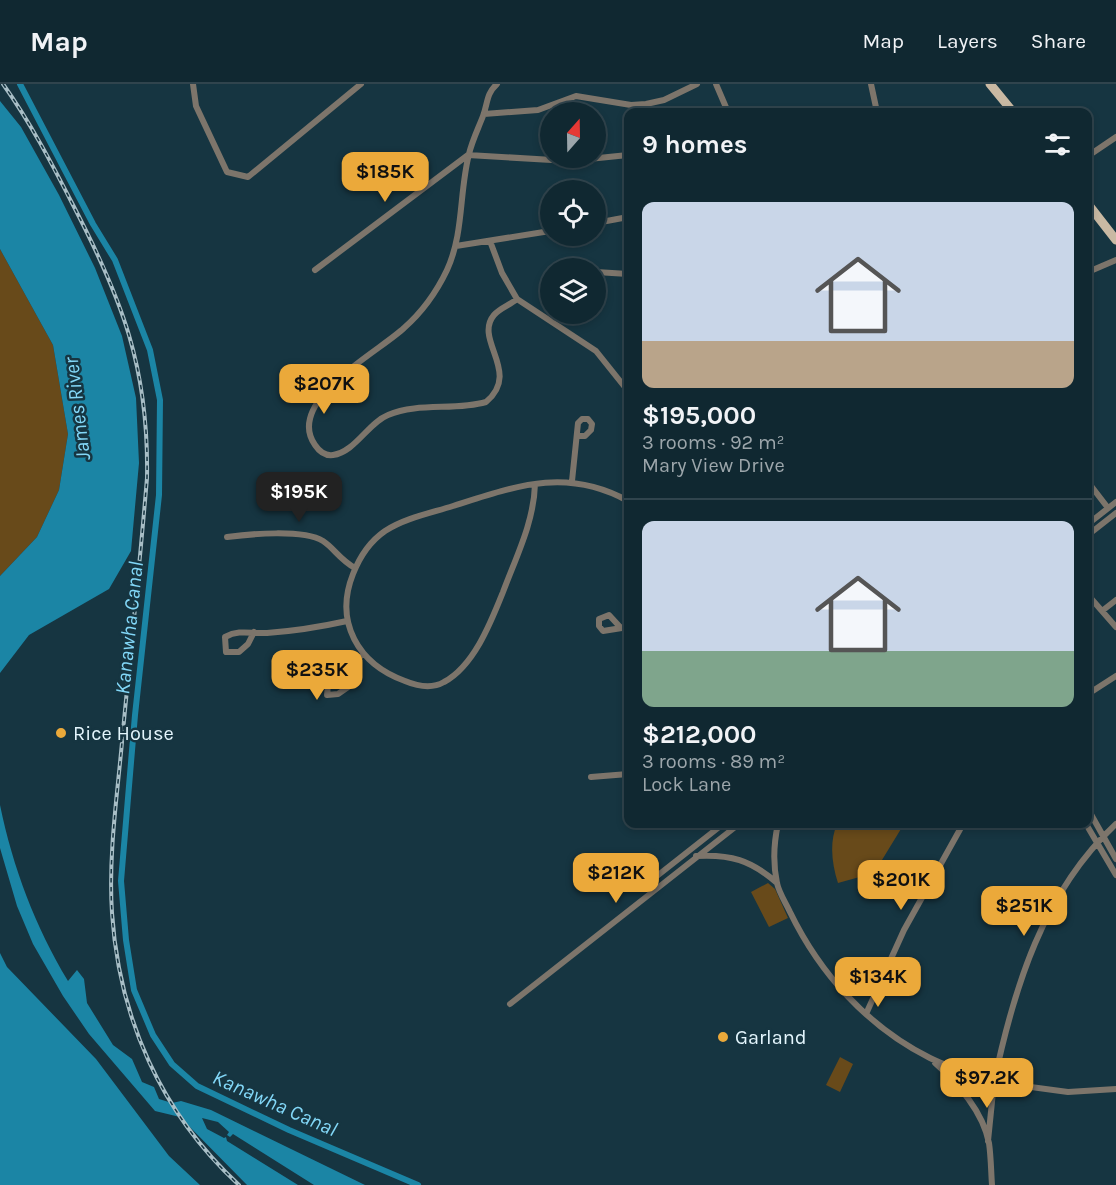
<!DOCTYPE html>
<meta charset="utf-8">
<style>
body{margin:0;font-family:Karla,sans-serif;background:#1e343d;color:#f1f3f6;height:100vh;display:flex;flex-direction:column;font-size:22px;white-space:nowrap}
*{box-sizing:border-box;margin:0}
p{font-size:20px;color:#9ca6ab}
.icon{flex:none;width:33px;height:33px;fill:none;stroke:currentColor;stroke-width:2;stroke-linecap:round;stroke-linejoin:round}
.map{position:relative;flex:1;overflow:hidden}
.details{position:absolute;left:624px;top:24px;width:468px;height:720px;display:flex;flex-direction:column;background:#102831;border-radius:12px;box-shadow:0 3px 9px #0003,0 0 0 2px #30444d}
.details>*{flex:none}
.needle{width:39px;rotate:20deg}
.buttons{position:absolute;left:540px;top:18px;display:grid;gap:12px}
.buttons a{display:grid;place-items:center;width:66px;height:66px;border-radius:50%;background:#102831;box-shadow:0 3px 9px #0003,0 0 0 2px #30444d;font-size:30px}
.price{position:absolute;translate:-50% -51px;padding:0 14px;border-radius:12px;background:#eba93a;color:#111;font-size:20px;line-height:39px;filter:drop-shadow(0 2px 3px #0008)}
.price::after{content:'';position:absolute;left:50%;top:36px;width:18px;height:14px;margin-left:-9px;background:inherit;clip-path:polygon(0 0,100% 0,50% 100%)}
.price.selected{background:#222;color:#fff}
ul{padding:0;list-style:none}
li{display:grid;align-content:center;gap:12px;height:318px;padding:0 18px}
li+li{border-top:2px solid #30444d}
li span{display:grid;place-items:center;height:186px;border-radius:12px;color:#555}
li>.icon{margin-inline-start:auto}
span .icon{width:108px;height:108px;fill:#fffc;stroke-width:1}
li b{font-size:26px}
h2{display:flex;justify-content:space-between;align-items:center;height:72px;padding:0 18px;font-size:26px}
header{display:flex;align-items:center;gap:36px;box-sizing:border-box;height:84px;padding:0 30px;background:#102831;border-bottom:2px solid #30444d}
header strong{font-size:28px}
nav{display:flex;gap:33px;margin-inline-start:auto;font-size:21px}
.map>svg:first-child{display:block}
</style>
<header>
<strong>Map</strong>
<nav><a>Map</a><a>Layers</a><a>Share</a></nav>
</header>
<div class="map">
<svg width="1116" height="1101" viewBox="0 0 1116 1101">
<rect width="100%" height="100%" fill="#163541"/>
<path fill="#684a1a" d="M0 165 53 261 68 350 59 406 37 453 0 492Z
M837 740H904L874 789 838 799C832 780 829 759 837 740Z
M768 799 775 805 788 834 769 843 751 808Z
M840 973 853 980 840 1008 826 1001Z"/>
<path fill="#1b85a5" d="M0 17 21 43 59 111 95 184 122 252 136 314 139 379 131 467 109 505 29 551 0 589V492L37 453 59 406 68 350 53 261 0 165Z
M0 721C13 784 35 842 68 897L77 886 84 895 87 919 113 961 132 975 142 998 154 1003 159 1015 172 1019 181 1017 211 1026 365 1101H314L233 1050 230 1053 227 1051 229 1048 218 1038 202 1034 207 1045 224 1054 226 1053 227 1057 298 1101H247L180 1033 155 1027 89 950 63 912 33 860 17 822 0 764Z
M0 869 7 883 96 975 169 1072 200 1101H0Z"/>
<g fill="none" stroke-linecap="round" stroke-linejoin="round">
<path stroke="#1b85a5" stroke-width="6" d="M20 0 93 140 115 176 150 266 160 316 159 411 135 631 121 797 126 856 134 906 153 951 172 980 197 1002 289 1046 418 1101"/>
<path stroke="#7d756b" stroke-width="6" d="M193 0 196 22 227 88 248 93 361 0
M497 0C486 10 488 19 483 32 478 45 472 57 469 70 459 109 464 149 447 186 437 207 421 229 404 244 380 267 284 317 315 361 319 367 325 372 333 371 355 368 368 339 388 331 418 318 455 327 486 318 522 288 473 256 494 231 500 224 510 221 517 215
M716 0 728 28
M871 0 877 28
M484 30 538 26 576 12 631 21 646 20 664 16 697 0
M468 71 569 77 628 71
M1088 72 1116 53
M596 139 628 133
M490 157 502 189 517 215 596 267 628 307
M456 162 550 147
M315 186 468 71
M596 188 628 190
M1088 188 1116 176
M572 397 578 339 582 335H588L592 340 591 346 585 352H577
M1088 398 1108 424
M535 400C534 438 516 473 503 508 491 538 474 582 444 598 432 605 417 602 405 597 358 580 334 538 353 490 360 472 369 458 385 447 405 434 431 429 453 422 516 402 566 383 628 417
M1088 440 1116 418
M1088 451 1116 429
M227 453C250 450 303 445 323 457 334 464 339 475 355 484
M1088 511 1116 543
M1102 527 1116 516
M621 544 609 531 599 535V542L603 547 628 543
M254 548 248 560 239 568H226L225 553C240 545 251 550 267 549 294 547 320 543 347 537
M350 582 351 601 338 610 327 611 328 601 363 570
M1088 610 1116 592
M591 693 628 690
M1088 725 1116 775
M778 740C774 758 773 780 777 799 779 809 786 819 790 828 820 890 868 943 930 974 950 984 973 991 994 998L988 1057
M1086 740 1116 791
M1116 740C1043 808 1014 904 994 998L1068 1008 1116 1005
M696 772C730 770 751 776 777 799
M643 803 723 740
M510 920 739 740
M866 930 904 846 963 740
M935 979C958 999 983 1028 989 1059 991 1073 991 1087 992 1101"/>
<path stroke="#c9b9a3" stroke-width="9" d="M990 0 1013 28
M1088 120 1116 156"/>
<g stroke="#a8bec6" stroke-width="4">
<path id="rail" d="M3 0C30 38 51 78 72 119 122 215 149 284 147 394 140 478 131 563 123 647 118 707 108 769 112 829 119 934 161 1029 239 1101"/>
</g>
<use href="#rail" stroke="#163541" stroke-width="1.5" stroke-dasharray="4.5" stroke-linecap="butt"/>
</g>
<g fill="#eba93a" stroke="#163541" stroke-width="2">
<circle cx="61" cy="649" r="6"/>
<circle cx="723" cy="953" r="6"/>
</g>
<g text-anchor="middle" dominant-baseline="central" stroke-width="5" stroke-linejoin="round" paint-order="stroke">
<g font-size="20" fill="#e4f6fd" stroke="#163541" text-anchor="start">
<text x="73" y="649">Rice House</text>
<text x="735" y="953">Garland</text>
</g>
<g font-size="21" font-style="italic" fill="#82d7f7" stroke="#163541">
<text transform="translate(77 325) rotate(-97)">James River</text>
<text transform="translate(129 544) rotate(-84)">Kanawha Canal</text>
<text transform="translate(275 1019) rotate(24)">Kanawha Canal</text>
</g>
</g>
</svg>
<div class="buttons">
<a><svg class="needle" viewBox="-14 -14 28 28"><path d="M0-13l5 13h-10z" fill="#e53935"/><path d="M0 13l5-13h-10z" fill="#9ca6ab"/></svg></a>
<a><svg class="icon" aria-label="locate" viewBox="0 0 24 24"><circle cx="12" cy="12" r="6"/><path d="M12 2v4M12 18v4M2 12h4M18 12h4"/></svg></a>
<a><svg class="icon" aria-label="layers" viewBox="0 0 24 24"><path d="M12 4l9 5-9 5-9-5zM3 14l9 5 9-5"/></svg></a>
</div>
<b class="price" style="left:385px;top:119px">$185K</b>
<b class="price" style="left:324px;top:331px">$207K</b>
<b class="price selected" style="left:299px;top:439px">$195K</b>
<b class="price" style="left:317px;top:617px">$235K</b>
<b class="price" style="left:616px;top:820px">$212K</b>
<b class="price" style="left:901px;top:827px">$201K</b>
<b class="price" style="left:1024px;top:853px">$251K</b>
<b class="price" style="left:878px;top:924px">$134K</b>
<b class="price" style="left:987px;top:1025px">$97.2K</b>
<section class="details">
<h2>9 homes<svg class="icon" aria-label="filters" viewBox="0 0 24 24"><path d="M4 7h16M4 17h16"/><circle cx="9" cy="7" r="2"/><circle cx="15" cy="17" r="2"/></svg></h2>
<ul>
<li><span style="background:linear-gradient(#c9d6e8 75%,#b9a48a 0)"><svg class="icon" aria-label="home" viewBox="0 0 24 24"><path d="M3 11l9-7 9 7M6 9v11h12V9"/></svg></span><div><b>$195,000</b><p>3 rooms · 92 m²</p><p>Mary View Drive</p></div></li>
<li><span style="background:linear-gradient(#c9d6e8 70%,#7fa58c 0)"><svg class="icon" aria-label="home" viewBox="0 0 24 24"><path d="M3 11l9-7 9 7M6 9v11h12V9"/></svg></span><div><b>$212,000</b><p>3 rooms · 89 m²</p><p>Lock Lane</p></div></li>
</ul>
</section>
</div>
